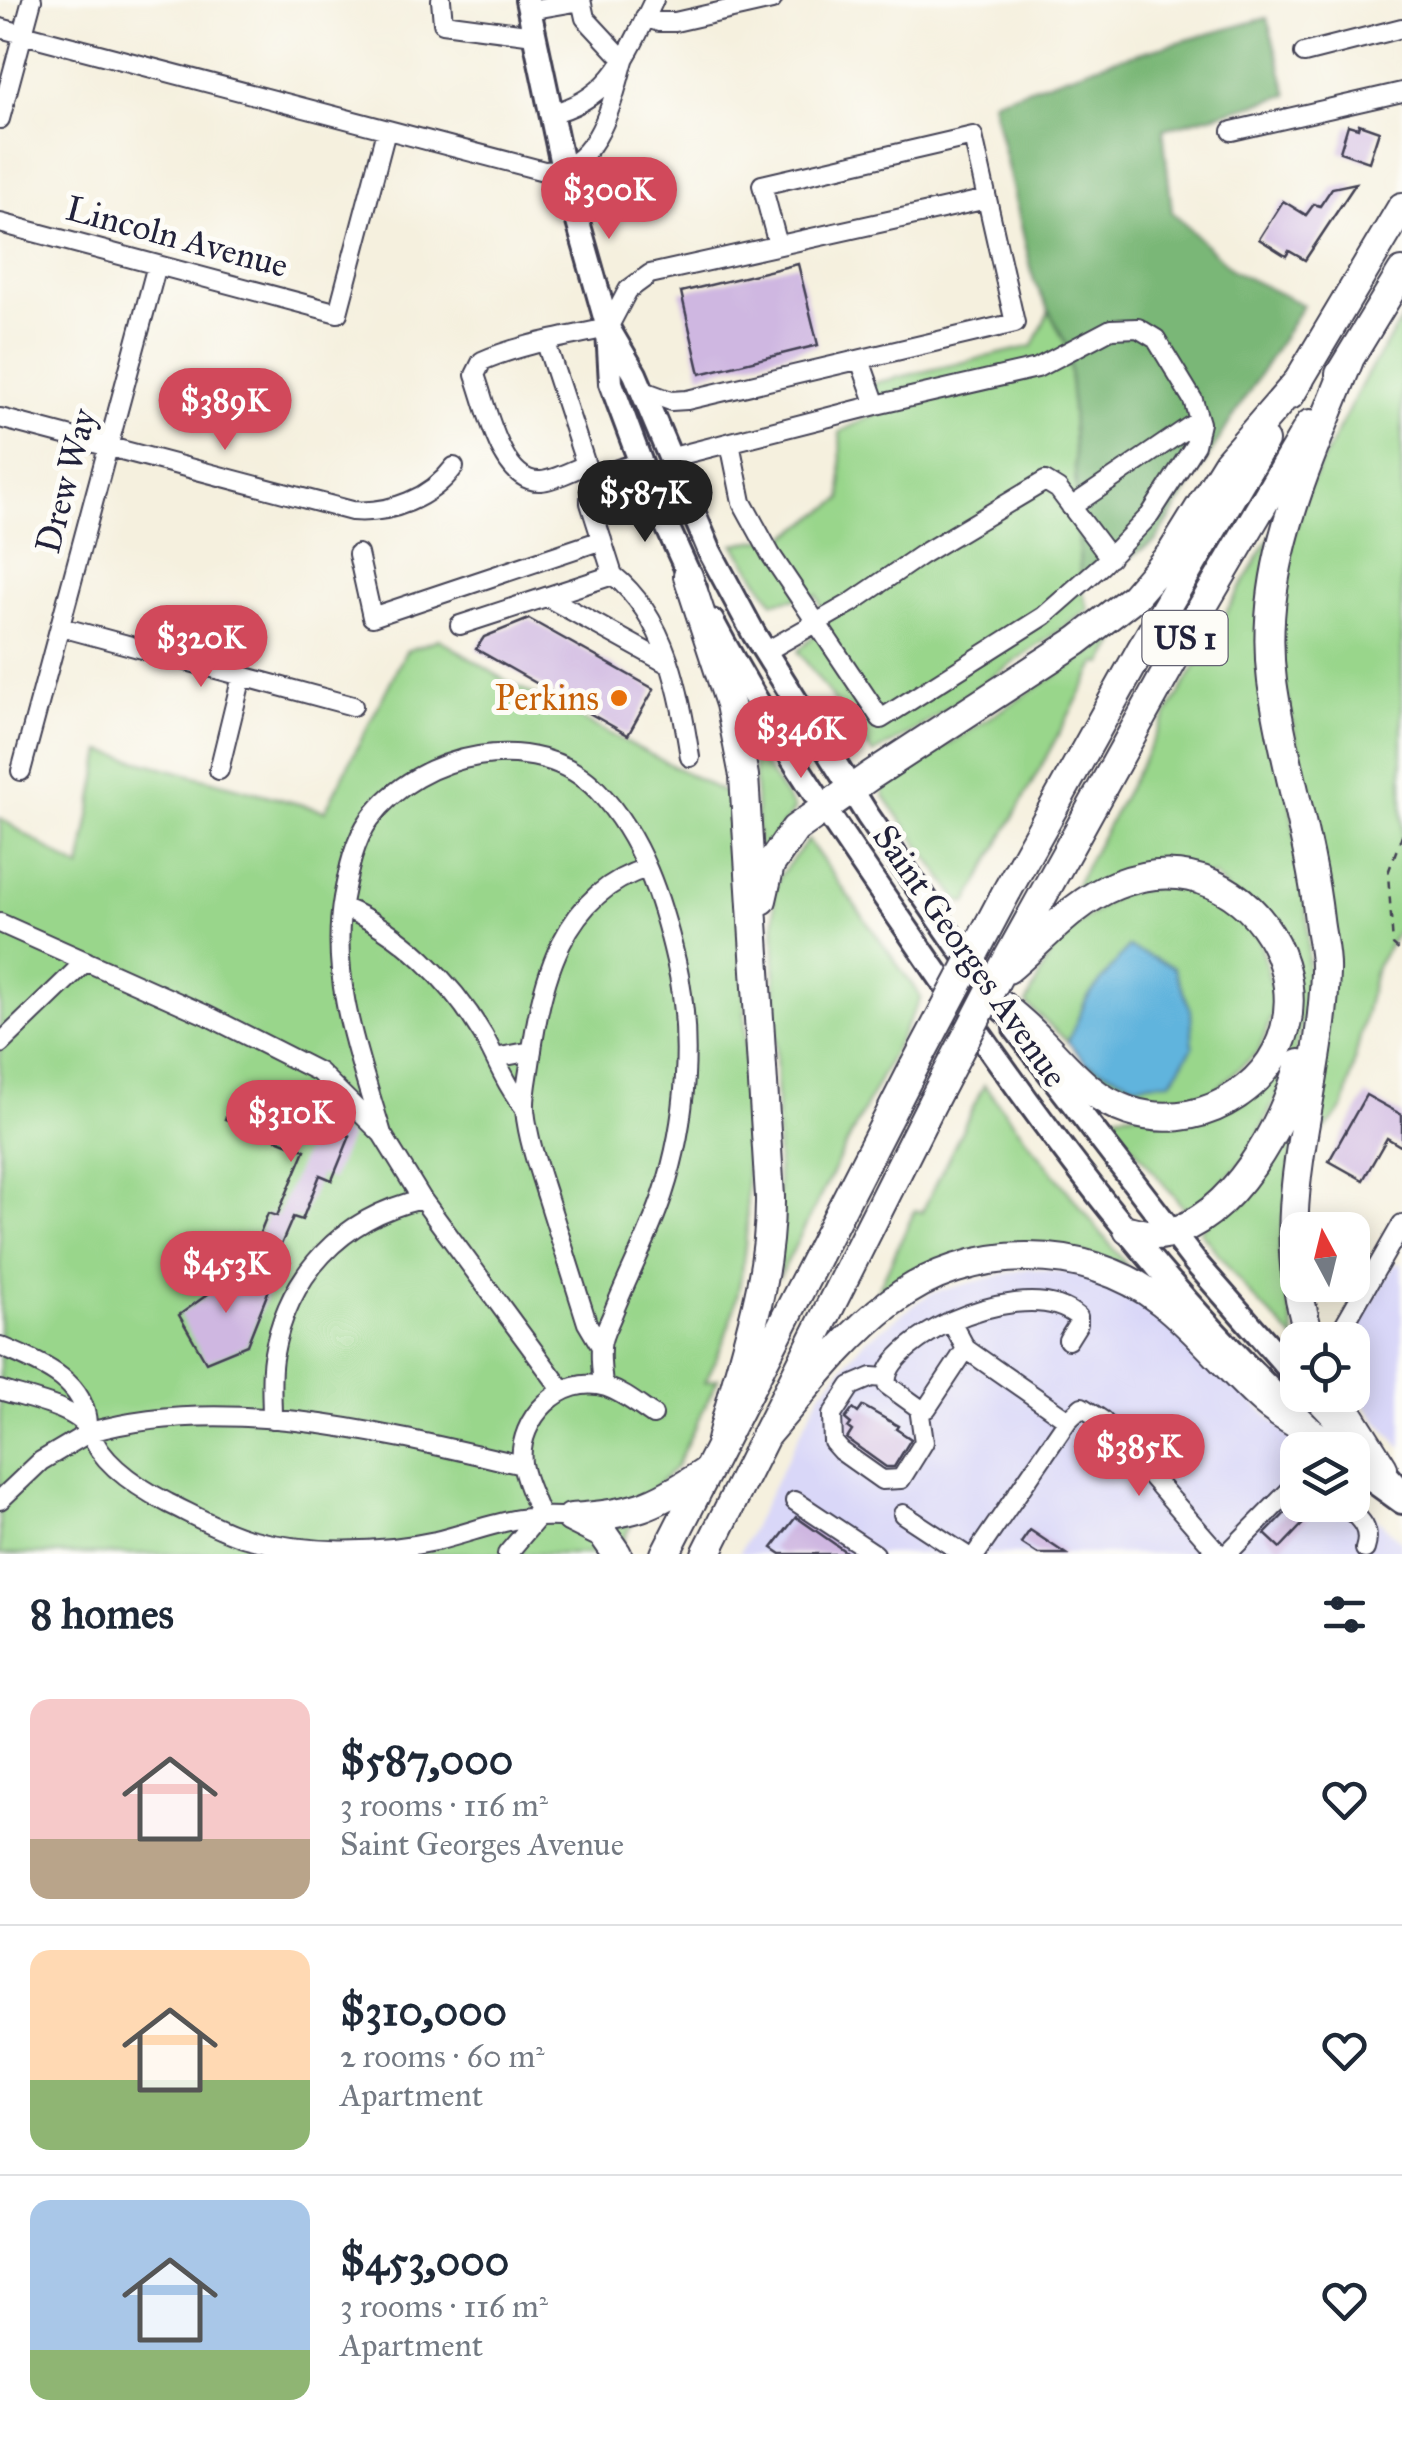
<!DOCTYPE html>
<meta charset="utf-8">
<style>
body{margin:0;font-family:"IM FELL Great Primer",serif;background:#f6f6f7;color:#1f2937;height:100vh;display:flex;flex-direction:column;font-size:38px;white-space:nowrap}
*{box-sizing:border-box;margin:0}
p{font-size:32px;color:#747a83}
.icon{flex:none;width:55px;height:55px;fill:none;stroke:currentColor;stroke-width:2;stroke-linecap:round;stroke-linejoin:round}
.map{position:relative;height:1554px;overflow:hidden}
.sheet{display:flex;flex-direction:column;background:#fff;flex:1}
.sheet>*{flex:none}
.needle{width:65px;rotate:353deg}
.tools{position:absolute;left:1280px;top:1212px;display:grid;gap:20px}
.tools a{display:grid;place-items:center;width:90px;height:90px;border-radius:20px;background:#fff;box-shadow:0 5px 25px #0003;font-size:50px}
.price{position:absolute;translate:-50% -85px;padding:0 22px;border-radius:35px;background:#d1495b;color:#fff;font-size:32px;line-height:65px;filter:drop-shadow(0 2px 5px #0008)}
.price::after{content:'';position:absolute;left:50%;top:60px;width:30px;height:22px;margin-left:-15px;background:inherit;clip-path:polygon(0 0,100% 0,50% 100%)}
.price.active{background:#222;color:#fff}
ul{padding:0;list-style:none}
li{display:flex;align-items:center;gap:30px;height:250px;padding:0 30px}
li+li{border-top:2px solid #e0e1e3}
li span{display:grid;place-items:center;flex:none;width:280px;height:200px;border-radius:20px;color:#555}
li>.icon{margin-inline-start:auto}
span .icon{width:120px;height:120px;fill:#fffc;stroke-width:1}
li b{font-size:42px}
h2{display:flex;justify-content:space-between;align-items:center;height:120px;padding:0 30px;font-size:42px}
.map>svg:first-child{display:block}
</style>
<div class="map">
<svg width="1402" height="1554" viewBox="0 0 1402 1554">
<rect width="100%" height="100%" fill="#fdfcf7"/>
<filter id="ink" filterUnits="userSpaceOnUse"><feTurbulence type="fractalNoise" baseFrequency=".01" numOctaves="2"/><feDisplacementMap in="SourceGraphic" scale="20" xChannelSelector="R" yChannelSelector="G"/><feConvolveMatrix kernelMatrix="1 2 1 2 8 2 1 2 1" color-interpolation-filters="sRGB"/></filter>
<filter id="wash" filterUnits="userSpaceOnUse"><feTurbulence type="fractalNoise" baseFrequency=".0048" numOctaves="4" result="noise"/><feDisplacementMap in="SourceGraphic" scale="40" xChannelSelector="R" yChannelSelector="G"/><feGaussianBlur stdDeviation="2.25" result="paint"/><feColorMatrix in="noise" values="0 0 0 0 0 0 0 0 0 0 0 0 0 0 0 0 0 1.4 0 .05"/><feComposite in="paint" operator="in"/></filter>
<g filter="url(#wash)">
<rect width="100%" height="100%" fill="#f5f0de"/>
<path fill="#d9d7f8" d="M1395 1263 1402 1264V1449L1353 1391 1352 1340H1348Z
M1028 1268 1103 1276 1173 1324 1303 1450H1298V1505H1352L1353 1496 1402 1542V1554H739L821 1392 865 1341 931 1293Z"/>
<path fill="#99d68b" stroke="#5e7c63" stroke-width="2.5" d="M1049 311 1069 350 1081 587 1089 610 916 730 873 754 798 651 826 623 817 595 773 602 734 544 787 536 842 499 840 432 873 415 866 385 1033 346Z
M1402 319V932L1398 931 1376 967 1344 1107 1318 1138 1334 918 1280 664V582L1306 493 1366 376Z
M1272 533 1260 602 1308 922V1001L1292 1064 1250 1153 1208 1197 1187 1212 1112 1121 1114 1115 1244 1102 1296 973 1214 875 1074 898 1070 896 1168 713Z
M439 639 505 680 743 802 747 1226C742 1286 733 1328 705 1382L718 1379 675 1468 646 1496 616 1554H0V818L80 869 102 751 325 811 406 651Z
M1113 639 1116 642 1103 664 1097 663 967 903 959 901 884 796 883 786Z
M753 750 795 809 759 858Z
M808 840 921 997 779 1278 774 893 780 875Z
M1173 885 1228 903 1258 933 1276 1004 1259 1051 1214 1091 1148 1105 1082 1068 1086 1063 1137 1084 1086 1000 1068 1042 1026 1004 1057 940 1120 893Z
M984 1085 1127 1266 1068 1251 879 1296 876 1294 915 1210 922 1212Z
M1299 1098 1279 1255 1296 1341 1248 1292 1200 1231Z"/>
<path fill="#7ab777" stroke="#4e6c59" stroke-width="2.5" d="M1267 18 1288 95 1163 129 1172 212 1233 271 1303 305 1156 541 1081 587 1069 350 1034 281 992 101 1113 60Z"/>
<path fill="#61b4dd" stroke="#426b8c" stroke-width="2.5" d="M1128 947 1173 967 1191 1010 1193 1047 1171 1081 1137 1084 1086 1063 1068 1042 1086 1000Z"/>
<g id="blocks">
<path fill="#cfb7e1" d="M1359 124 1379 131 1369 162 1340 152 1348 125 1358 128Z
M1356 183 1305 260 1289 251 1286 256 1259 239 1283 201 1306 215 1314 204 1320 206 1332 188Z
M798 264 818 345 700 374 681 292Z
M529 619 654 689 628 735 476 649 484 637Z
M1366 1095 1402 1115V1147L1387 1138 1363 1180 1329 1161Z
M234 1096 325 1132 328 1126 350 1136 332 1180 320 1175 302 1220 293 1217 274 1261 252 1252 268 1213 277 1216 305 1150 225 1119Z
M240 1271 244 1277 270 1287 247 1345 206 1362 179 1315Z
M863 1406 898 1426 896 1429 911 1439 894 1467H886L847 1439 852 1431 848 1428 851 1424 845 1419 853 1409 858 1413Z
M1298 1500V1505H1308L1315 1511 1280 1548 1265 1534Z
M796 1517 849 1554H781L772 1548Z
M1030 1530 1066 1554H1038L1021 1543Z"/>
</g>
</g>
<g filter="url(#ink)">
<use href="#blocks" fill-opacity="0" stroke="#424153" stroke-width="2.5"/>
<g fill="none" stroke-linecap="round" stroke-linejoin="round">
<g stroke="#424153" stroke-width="22">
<path id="minor" d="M441 0 443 23 534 35
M581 0 585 18 624 60
M529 10 581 1
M645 17 659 22H675L772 0
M0 28 544 171C598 172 612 102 624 60
M1304 53 1402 28
M549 114C613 99 628 53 654 0
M0 119 32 0
M1232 131 1402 92
M0 223 338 313 386 131
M778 245 762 185 973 136 987 199
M546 343 586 465C572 470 555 480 541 481 501 484 486 404 475 375L482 361C521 344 567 337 608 328L628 290 650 274 987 199 1015 323 687 400 671 401 641 390
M0 418 352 511C391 514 431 498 454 467
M730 443 742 502 771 555 881 719 1044 616 1102 565 1150 515 1195 445 1200 423 1193 400 1156 339 1138 328 1111 329 1037 368 876 405
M669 458 876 405 860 360
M1071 507 1199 420
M358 554 372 617 602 540
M613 575C667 618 680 694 690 757
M547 597 670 665
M460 625 613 575 590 503C589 472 615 470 640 463
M61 627 353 706
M765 652 851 603 921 555 1045 481 1058 489 1110 558
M219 770 242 676
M21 771 157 265
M342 907C401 931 451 981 483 1035 497 1060 506 1086 525 1108
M0 923 206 1015 319 1072 382 1134 422 1199 563 1391
M0 1044 86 961
M495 1058 532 1051
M382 1134C359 1057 329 979 343 898 348 872 354 841 370 819 418 753 536 726 598 791 642 838 662 900 676 961 693 1036 687 1121 663 1194 650 1234 629 1273 613 1313 609 1324 601 1336 601 1348 600 1360 602 1374 603 1386
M951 1321C985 1306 1046 1289 1078 1317V1324L1068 1340
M1339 1334 1402 1224
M600 1345 587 1323C574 1281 561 1240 548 1199 539 1171 528 1140 525 1110 524 1094 529 1074 531 1057 541 981 563 893 647 868
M0 1346C36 1362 85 1378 87 1424
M966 1349 927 1408H919L887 1385C882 1359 930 1331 951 1321L966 1349 1068 1420
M885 1378 872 1377 851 1386 832 1415 833 1442 841 1451 882 1480 901 1479 924 1442 919 1408
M0 1390C24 1398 80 1408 90 1432L41 1461 0 1500
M272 1419C272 1399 270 1377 273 1358 287 1275 341 1218 422 1199
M522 1465C387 1434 228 1393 90 1432 101 1464 139 1488 168 1503 193 1515 219 1530 246 1538 305 1554 376 1554 436 1541 488 1528 517 1512 571 1518
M795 1501 875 1554
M1345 1505C1359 1518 1372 1528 1365 1549
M903 1514 964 1554
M540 1515C534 1498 524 1480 522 1463 517 1419 562 1373 606 1387 624 1393 638 1405 653 1415
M507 1554 540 1515
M976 1554 1068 1420 1082 1407 1102 1420 1219 1554
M1227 1554 1298 1482"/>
</g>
<g stroke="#424153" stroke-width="28">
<path id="major" d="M527 0 563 169 608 328 635 374 710 552 754 634 868 816 996 1001
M608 331 611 383 652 493 695 588
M712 621C771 733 843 837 915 941 1038 1121 1170 1305 1335 1450
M1015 1028 1195 1262 1298 1379
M1312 1395 1402 1491
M1352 1466 1402 1502"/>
</g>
<g stroke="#424153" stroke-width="32">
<path id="highway" d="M1340 374 1402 272
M1290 395 1402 207
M688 576 730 704 744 776 770 1197C771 1286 740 1359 720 1445
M1007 891 1142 648 1264 441
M762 900 770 865 795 829 870 776 1077 641 1134 597 1171 554 1228 462 1300 379
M996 980 1199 613 1310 424
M995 1000C1011 1013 1027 1026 1041 1041 1068 1068 1090 1098 1129 1111 1160 1121 1196 1118 1225 1102 1360 1028 1260 827 1116 885 1073 902 1043 940 1008 969
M1128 1230C1140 1233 1154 1237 1166 1234 1234 1217 1283 1125 1300 1064
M1311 1340C1266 1210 1321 1102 1325 972 1326 954 1321 938 1319 920 1310 839 1283 762 1272 681 1257 566 1308 465 1349 360
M1337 1395 1383 1468
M765 1436C805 1390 842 1339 891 1302 968 1243 1085 1241 1162 1302 1198 1330 1226 1367 1260 1398 1278 1415 1303 1427 1324 1440
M571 1518C633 1514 653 1507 704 1473
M573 1519 603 1534 617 1554
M665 1554 914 1067
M706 1554 933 1101"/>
</g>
<path stroke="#424153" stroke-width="2.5" stroke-dasharray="8 8" stroke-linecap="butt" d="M1402 835 1388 873 1393 945 1402 953"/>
<use href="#minor" stroke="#fff" stroke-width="18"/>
<use href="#major" stroke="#fff" stroke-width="22"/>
<use href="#highway" stroke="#fff" stroke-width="28"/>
<g stroke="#424153" stroke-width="32" stroke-linecap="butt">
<path id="highway-bridge" d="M914 1067 1007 891
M933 1101 996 980"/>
</g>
<use href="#highway-bridge" stroke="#fff" stroke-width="28"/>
</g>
</g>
<circle fill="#e8710a" stroke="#fdfcf7" stroke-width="4" cx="619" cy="698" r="10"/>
<g text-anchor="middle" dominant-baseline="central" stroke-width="10" stroke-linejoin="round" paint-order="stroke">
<rect fill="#fdfcf7" stroke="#646373" stroke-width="2.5" x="1142.5" y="611" width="85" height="54" rx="8"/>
<g font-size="32" font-weight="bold" fill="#22223b">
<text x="1185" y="638">US 1</text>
</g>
<g font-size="35" fill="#22223b" stroke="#fdfcf7">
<text transform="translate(177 237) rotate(15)">Lincoln Avenue</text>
<text transform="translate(66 481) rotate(-75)">Drew Way</text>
<text transform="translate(970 956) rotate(55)">Saint Georges Avenue</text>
</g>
<g font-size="35" fill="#c56008" stroke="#fdfcf7" text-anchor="end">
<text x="599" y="698">Perkins</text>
</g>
</g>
</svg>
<div class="tools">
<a><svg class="needle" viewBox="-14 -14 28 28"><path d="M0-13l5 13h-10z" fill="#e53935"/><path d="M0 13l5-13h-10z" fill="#747a83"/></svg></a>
<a><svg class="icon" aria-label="locate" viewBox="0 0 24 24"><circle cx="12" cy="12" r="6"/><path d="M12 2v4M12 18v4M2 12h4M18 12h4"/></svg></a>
<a><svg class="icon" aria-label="layers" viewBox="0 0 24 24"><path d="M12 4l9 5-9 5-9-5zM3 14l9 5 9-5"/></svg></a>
</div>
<b class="price" style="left:609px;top:242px">$300K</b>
<b class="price" style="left:225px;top:453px">$389K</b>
<b class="price active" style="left:645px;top:545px">$587K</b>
<b class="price" style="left:201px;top:690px">$320K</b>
<b class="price" style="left:801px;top:781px">$346K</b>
<b class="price" style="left:291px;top:1165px">$310K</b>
<b class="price" style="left:226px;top:1316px">$453K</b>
<b class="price" style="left:1139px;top:1499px">$385K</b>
</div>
<section class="sheet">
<h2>8 homes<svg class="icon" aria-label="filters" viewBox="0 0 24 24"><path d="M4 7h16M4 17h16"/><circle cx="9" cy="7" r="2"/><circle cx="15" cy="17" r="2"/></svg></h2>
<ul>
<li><span style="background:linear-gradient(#f6c9c9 70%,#b9a48a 0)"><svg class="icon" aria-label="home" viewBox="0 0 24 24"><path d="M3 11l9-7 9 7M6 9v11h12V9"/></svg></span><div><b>$587,000</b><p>3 rooms · 116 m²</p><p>Saint Georges Avenue</p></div><svg class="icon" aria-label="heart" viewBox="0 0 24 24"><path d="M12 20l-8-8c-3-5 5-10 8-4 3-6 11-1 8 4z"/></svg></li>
<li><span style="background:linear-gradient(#ffd9b3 65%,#8fb573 0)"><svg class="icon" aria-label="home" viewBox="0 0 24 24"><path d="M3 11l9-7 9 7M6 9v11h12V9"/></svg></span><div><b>$310,000</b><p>2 rooms · 60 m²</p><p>Apartment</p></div><svg class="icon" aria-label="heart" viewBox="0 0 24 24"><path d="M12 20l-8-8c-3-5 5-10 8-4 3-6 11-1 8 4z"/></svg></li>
<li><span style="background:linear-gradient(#a9c7e8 75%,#8fb573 0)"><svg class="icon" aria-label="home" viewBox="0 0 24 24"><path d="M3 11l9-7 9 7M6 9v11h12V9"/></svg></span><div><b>$453,000</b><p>3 rooms · 116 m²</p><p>Apartment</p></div><svg class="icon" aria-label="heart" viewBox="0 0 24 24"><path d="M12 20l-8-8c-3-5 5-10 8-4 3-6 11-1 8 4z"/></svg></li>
</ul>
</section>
